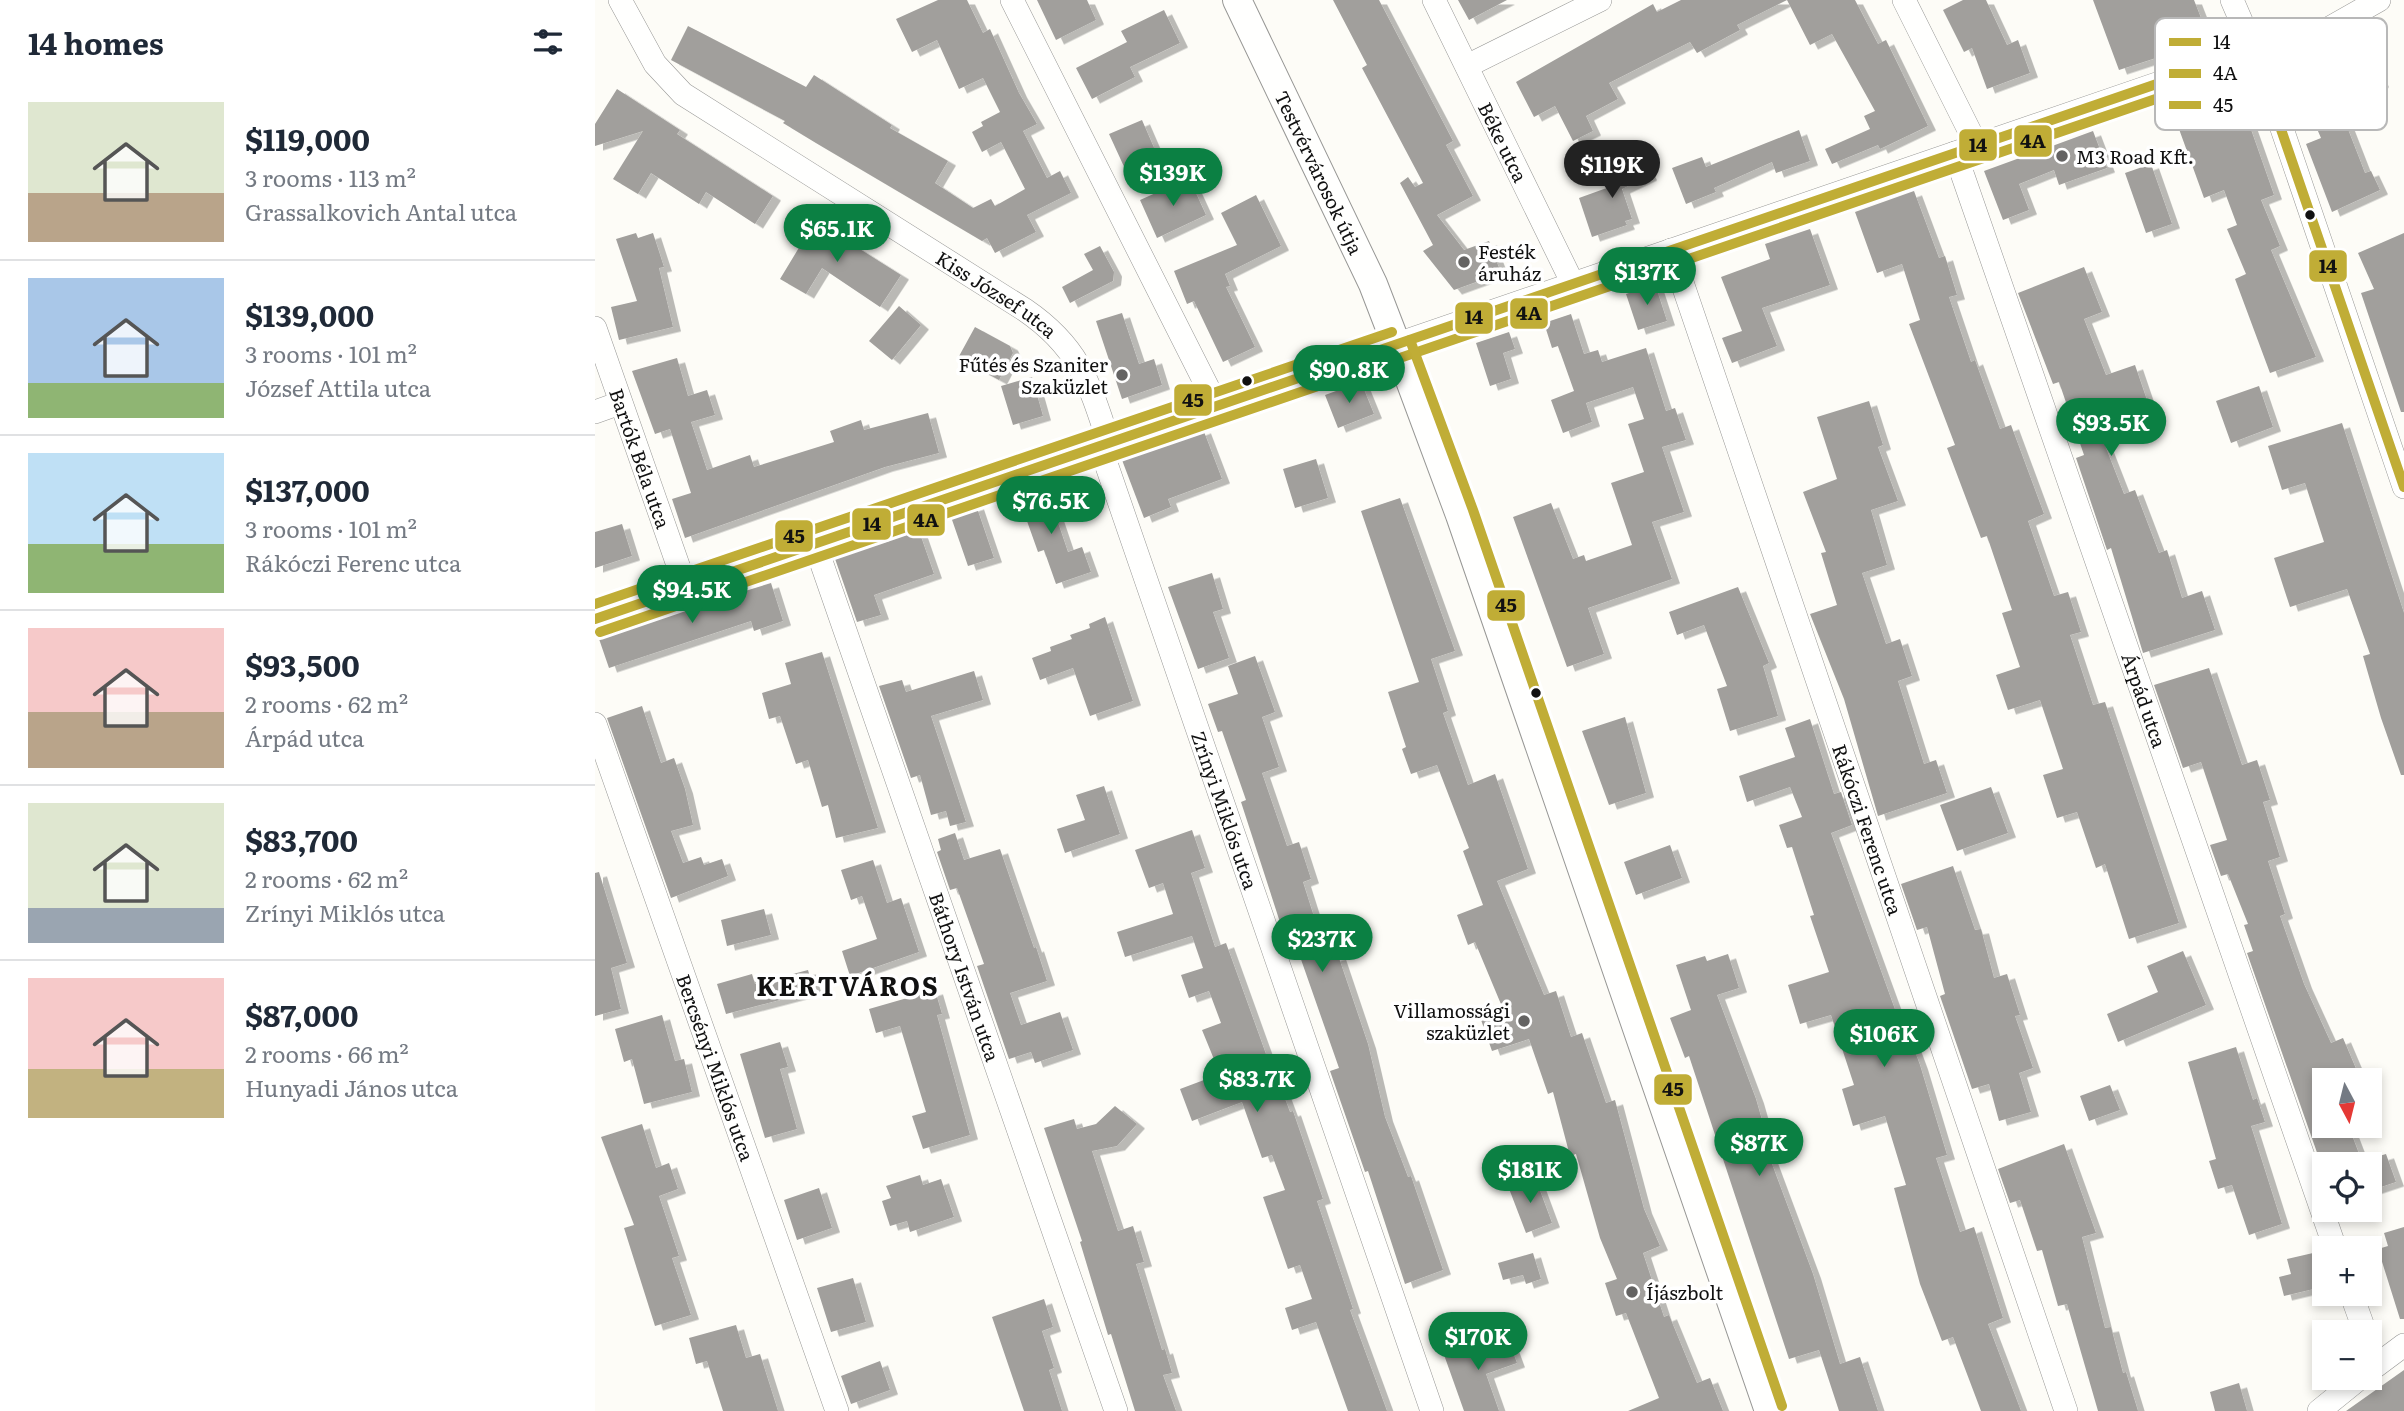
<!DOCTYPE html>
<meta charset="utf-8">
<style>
body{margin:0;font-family:Literata,serif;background:#f2f2f3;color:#1f2937;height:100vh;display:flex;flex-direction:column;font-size:26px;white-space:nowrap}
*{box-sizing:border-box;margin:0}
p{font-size:23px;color:#747a83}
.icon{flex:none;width:38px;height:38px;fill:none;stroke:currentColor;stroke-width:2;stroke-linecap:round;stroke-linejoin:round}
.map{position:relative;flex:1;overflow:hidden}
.drawer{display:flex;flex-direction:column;background:#fff;width:595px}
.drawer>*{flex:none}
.needle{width:46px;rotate:173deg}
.controls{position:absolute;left:1717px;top:1068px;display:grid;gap:14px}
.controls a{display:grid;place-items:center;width:70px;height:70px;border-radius:0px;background:#fff;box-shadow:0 4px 10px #0003;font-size:35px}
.price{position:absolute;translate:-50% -60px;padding:0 16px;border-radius:24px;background:#0b8043;color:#fff;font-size:23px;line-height:46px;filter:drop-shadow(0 2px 4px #0008)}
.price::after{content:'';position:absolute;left:50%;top:42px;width:21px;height:16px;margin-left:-10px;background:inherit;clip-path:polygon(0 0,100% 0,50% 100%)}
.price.selected{background:#222;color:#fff}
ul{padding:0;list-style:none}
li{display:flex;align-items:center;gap:21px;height:175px;padding:0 28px}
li+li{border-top:2px solid #e0e1e3}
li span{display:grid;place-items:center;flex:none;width:196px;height:140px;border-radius:0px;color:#555}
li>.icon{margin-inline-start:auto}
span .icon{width:84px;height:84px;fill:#fffc;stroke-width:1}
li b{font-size:30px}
h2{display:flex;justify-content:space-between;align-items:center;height:84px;padding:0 28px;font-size:30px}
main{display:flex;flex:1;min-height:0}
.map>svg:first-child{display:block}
</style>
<main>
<section class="drawer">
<h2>14 homes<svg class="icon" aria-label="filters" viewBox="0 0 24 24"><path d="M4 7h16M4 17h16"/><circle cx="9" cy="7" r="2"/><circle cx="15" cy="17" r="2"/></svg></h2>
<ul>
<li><span style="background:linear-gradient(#dfe7d0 65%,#b9a48a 0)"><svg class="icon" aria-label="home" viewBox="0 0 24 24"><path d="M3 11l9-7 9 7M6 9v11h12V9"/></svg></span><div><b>$119,000</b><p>3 rooms · 113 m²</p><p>Grassalkovich Antal utca</p></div></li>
<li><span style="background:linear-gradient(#a9c7e8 75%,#8fb573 0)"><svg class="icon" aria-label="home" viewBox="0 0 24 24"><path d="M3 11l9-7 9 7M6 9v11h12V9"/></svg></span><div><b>$139,000</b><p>3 rooms · 101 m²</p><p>József Attila utca</p></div></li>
<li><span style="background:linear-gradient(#bfe0f5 65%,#8fb573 0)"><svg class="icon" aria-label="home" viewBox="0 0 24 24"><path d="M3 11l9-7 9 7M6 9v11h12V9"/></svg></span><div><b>$137,000</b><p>3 rooms · 101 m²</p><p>Rákóczi Ferenc utca</p></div></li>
<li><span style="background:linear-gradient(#f6c9c9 60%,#b9a48a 0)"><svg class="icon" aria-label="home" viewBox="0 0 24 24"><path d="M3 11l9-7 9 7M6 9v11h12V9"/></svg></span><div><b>$93,500</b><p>2 rooms · 62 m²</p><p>Árpád utca</p></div></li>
<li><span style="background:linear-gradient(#dfe7d0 75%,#9aa5b1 0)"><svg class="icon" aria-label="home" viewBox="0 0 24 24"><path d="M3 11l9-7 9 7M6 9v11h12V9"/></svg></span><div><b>$83,700</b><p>2 rooms · 62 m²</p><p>Zrínyi Miklós utca</p></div></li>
<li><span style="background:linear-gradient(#f6c9c9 65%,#c2b280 0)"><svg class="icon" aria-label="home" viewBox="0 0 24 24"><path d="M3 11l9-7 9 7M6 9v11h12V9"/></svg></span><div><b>$87,000</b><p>2 rooms · 66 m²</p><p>Hunyadi János utca</p></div></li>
</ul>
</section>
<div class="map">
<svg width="1809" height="1411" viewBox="0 0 1809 1411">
<defs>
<filter id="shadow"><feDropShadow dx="8" dy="4.5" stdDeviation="0" flood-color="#0004"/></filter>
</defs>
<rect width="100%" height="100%" fill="#fdfcf7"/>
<path fill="#a19f9c" filter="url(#shadow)" d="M343 0H372L388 33 395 29 424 93 442 124 428 131 452 178 465 171 476 193 432 215 441 232 400 253 392 238 387 241 221 143 188 123 190 121 76 60 93 26 211 87 219 75 297 125 295 128 353 161 340 183 378 208 396 199 400 206 430 189 406 142 387 152 377 132 388 126 386 122 405 112 388 78 364 89 342 40 317 52 301 19Z
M442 0H492L501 20 461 40Z
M738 0H784L858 141 851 145 878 196 842 215 869 250 894 241 906 273 859 290 828 251 838 245 805 183 813 177 820 187 828 183 767 68 772 65Z
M863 0H912L874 20Z
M1086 0H1260L1283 44 1291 40 1333 126 1285 149 1283 145 1237 164 1230 149 1275 129 1269 116 1280 111 1237 34 1215 45 1192 0 1142 25 1145 30 1102 53 1095 42 1014 83 1023 99 991 116 998 131 978 141 960 106 939 117 921 82 1058 4 1062 12Z
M1368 0H1391L1412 45 1423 40 1435 73 1392 89 1377 48 1369 52 1348 10Z
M1498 0H1599L1606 18 1563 34 1570 55 1524 70Z
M569 10 585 43 535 67 540 77 497 99 481 68 532 42 526 31Z
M1728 48 1740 74 1776 59 1786 83 1742 101 1770 173 1776 171 1785 190 1737 212 1711 144 1726 138 1696 69Z
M1640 84 1679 195 1666 200 1685 246 1676 250 1721 357 1675 373 1640 279 1651 274 1632 229 1642 225 1629 190 1609 198 1576 107Z
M22 89 85 130 82 134 178 196 160 224 111 192 104 204 56 173 43 194 18 179 48 131 0 146V124Z
M547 120 563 157 531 171 514 134Z
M1204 130 1215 161 1181 173 1177 162 1119 188 1121 192 1091 204 1077 168 1107 157 1111 167Z
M1498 131 1512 168 1464 185 1459 170 1424 184 1434 210 1408 220 1389 171Z
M1046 158 1054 176 1027 189 1037 219 1030 221 1032 225 997 237 984 198 1020 185 1014 173Z
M1556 164 1577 224 1551 233 1530 173Z
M594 178 611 215 562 238 545 200Z
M1319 191 1344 258 1350 256 1362 295 1354 297 1376 362 1380 360 1405 429 1416 425 1449 514 1433 521 1459 596 1473 592 1486 632 1475 635 1498 705 1510 702 1584 923 1534 939 1510 864 1501 868 1482 812 1462 818 1448 775 1468 769 1445 700 1413 710 1401 675 1425 667 1407 613 1417 610 1392 536 1386 538 1352 448 1360 445 1314 324 1325 320 1307 264 1282 273 1260 212Z
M661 195 686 246 630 274 635 286 631 287 660 347 628 362 599 301 592 304 579 271 642 245 626 213Z
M214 217 306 275 285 307 227 268 211 294 185 279 205 246 198 242Z
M1215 229 1235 285 1167 308 1182 346 1137 363 1127 338 1147 331 1126 277 1175 259 1170 244Z
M41 233 43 238 58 233 69 267 64 268 78 327 24 340 16 307 42 301 21 239Z
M1809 233V412H1806L1766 293 1779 289 1763 253Z
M505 246 519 272 518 281 475 303 467 287 498 270 489 254Z
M1489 267 1507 312 1489 319 1511 375 1540 365 1556 412 1504 430 1529 494 1540 490 1564 553 1572 550 1587 598 1607 591 1620 630 1548 653 1516 548 1512 550 1481 458 1489 455 1464 382 1458 384 1423 293Z
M1060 284 1072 321 1043 330 1031 294Z
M304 306 326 325 297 360 274 341Z
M527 313 544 364 559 359 567 385 527 399 501 321Z
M976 314 989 354 1003 350 1007 362 1051 348 1071 411 1080 408 1091 440 1067 447 1089 512 1057 522 1077 579 993 608 1009 654 972 667 918 517 956 503 978 559 989 555 991 561 1037 545 1016 483 1049 472 1033 424 1049 419 1038 387 991 403 997 422 968 433 956 400 979 391 963 346 957 348 949 323Z
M380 327 415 346 418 353 404 380 363 358Z
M914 332 920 349 908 353 916 379 895 386 881 343Z
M82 358 93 396 112 390 120 415 96 422 112 470 155 455 159 467 239 442 235 431 266 420 269 430 333 413 344 453 290 467 90 538 77 499 96 493 75 429 60 434 37 371Z
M437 377 448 416 418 425 406 386Z
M766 382 779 414 743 428 730 395Z
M1664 386 1678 427 1636 443 1621 401Z
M1274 401 1288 445 1283 447 1303 501 1276 510 1292 565 1267 573 1291 644 1305 639 1317 676 1303 681 1329 764 1341 760 1352 793 1283 816 1249 699 1215 614 1242 605 1226 553 1231 552 1208 492 1242 479 1222 417Z
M1747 423 1809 613V775H1806L1786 718 1768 656 1775 654 1752 589 1695 607 1679 558 1729 542 1710 483 1687 490 1673 446Z
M608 429 627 479 573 499 576 507 549 518 527 460Z
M721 459 733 498 700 508 688 469Z
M450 484 473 552 487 547 496 572 461 584 449 550 443 552 422 493Z
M805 498 860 651 836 659 853 711 848 713 873 785 900 774 933 869 902 881 949 995 961 991 976 1037 987 1033 1011 1103 1020 1100 1049 1209 1065 1246 1048 1253 1069 1317 1074 1315 1102 1383 1115 1378 1128 1411H1033L1064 1398 1031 1313 1021 1316 1010 1283 1022 1279 1005 1238 981 1154 975 1156 958 1092 953 1094 934 1039 897 1051 885 1017 908 1009 880 942 873 945 862 915 888 905 868 851 874 848 842 765 816 774 807 749 811 747 793 692 824 682 766 511Z
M381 505 399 558 373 566 355 514Z
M27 524 37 556 0 568V532Z
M322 525 339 574 279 595 286 615 262 622 238 553Z
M617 573 628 609 618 612 634 658 603 669 573 587Z
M176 583 188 621 159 631 156 621 14 668 3 636Z
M1143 587 1174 663 1168 666 1183 716 1135 731 1122 689 1132 686 1109 625 1082 635 1074 612Z
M510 617 538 701 495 716 478 668 445 680 437 658 456 651 455 647 477 639 475 635 495 628 494 624Z
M227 652 283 828 241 838 233 805 227 807 213 760 201 764 185 716 174 719 167 693 196 684 190 663Z
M660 656 680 712 667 717 684 767 667 773 692 846 704 842 716 879 708 882 732 958 743 955 773 1044 790 1117 813 1177 816 1176 848 1270 810 1284 773 1171 770 1172 735 1071 744 1068 702 948 694 950 646 802 651 800 627 731 623 732 613 704 643 694 633 666Z
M1614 668 1647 765 1662 760 1675 800 1668 802 1685 857 1673 861 1690 914 1685 916 1709 984 1736 1043 1748 1038 1762 1071 1740 1080H1729V1125H1753L1768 1164H1726L1652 953 1658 951 1649 925 1653 924 1633 874 1626 876 1615 845 1632 840 1606 762 1588 768 1559 685Z
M379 671 388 700 336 716 371 822 355 826 351 811 336 815 325 775 316 778 284 686 307 680 311 692Z
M47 706 66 763 79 758 90 789 98 825 76 831 88 863 106 857 109 865 127 859 133 876 76 898 12 718Z
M1030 717 1051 793 1014 805 987 731Z
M1215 719 1239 794 1246 792 1257 825 1236 833 1302 1015 1306 1014 1325 1065 1352 1155 1341 1158 1365 1232 1379 1227 1408 1318 1393 1324 1426 1411H1386L1358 1337 1347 1341 1325 1284 1299 1188 1311 1185 1290 1116 1258 1126 1247 1089 1259 1085 1236 1015 1205 1024 1193 985 1234 972 1215 916 1219 915 1197 847 1192 848 1184 825 1207 817 1195 787 1152 802 1144 776 1200 757 1190 728Z
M509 786 525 834 470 853 462 829 490 820 481 795Z
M1396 787 1413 833 1362 851 1345 805Z
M597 830 610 868 596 873 620 947 631 943 672 1057 674 1056 695 1112 698 1111 728 1199 722 1201 758 1309 755 1310 792 1411H753L721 1322 697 1330 690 1308 717 1299 705 1265 693 1269 668 1197 690 1190 677 1155 667 1158 647 1102 597 1121 585 1089 625 1074 607 1030 626 1023 614 991 594 998 586 975 608 968 597 936 530 957 522 932 578 914 568 883 554 888 540 850Z
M360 833 369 860 405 849 439 948 441 947 452 981 415 993 426 1025 465 1012 478 1050 440 1063 436 1052 414 1059 382 966 389 964 362 888 355 890 342 852 346 850 343 839Z
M1075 845 1087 878 1041 895 1029 862Z
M278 860 292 903 306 898 324 952 255 976 247 951 282 939 267 896 256 900 246 870Z
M1358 866 1380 930 1386 929 1399 978 1412 974 1425 1015 1420 1016 1438 1068 1424 1073 1436 1112 1404 1121 1394 1084 1377 1089 1345 996 1350 994 1332 927 1322 930 1306 884Z
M4 872 32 963 16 968 26 1009 0 1016V873Z
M169 909 176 935 132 946 126 920Z
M1588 951 1611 1005 1523 1042 1512 1014 1563 992 1552 966Z
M1133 954 1144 988 1122 995 1161 1099 1177 1155 1174 1156 1218 1274 1245 1364 1265 1357 1283 1411H1244L1224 1350 1194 1359 1094 1056 1090 1058 1075 1018 1096 1010 1081 965 1110 956 1112 961Z
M213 970 219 991 131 1014 122 984 157 974 160 984Z
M340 990 347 1014 342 1015 375 1135 328 1149 317 1116 331 1112 305 1026 281 1033 274 1009Z
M67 1015 80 1061 89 1059 97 1092 49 1104 37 1059 29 1062 20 1029Z
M185 1042 193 1067 185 1069 202 1129 170 1138 145 1054Z
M1641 1047 1658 1100 1662 1098 1670 1122 1656 1126 1687 1224 1654 1235 1637 1185 1623 1189 1614 1161 1621 1159 1593 1062Z
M1515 1085 1525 1110 1494 1121 1485 1096Z
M520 1106 542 1124 522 1146 497 1151 523 1231 538 1226 549 1262 541 1264 567 1350 570 1349 577 1373 568 1375 581 1411H540L516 1334 513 1335 485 1242 487 1241 449 1128 479 1119 482 1129 501 1124Z
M47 1124 61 1168 74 1163 83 1189 64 1196 84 1256 77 1258 96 1315 60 1326 29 1228 39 1225 6 1137Z
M1469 1144 1501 1233 1487 1237 1510 1328 1516 1327 1528 1373 1531 1372 1543 1411H1503L1472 1304 1463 1306 1447 1250 1442 1251 1425 1200 1415 1203 1403 1169Z
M1791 1154 1801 1182 1774 1191V1159Z
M325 1175 328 1185 346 1179 359 1217 315 1232 312 1221 295 1226 287 1201 296 1198 291 1186Z
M940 1177 957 1223 931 1233 913 1186Z
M224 1188 237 1228 202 1240 189 1200Z
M1809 1227V1319H1805L1783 1249 1793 1246 1789 1233Z
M938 1253 946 1279 931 1284 928 1275 908 1280 903 1263Z
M1718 1253 1727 1287 1689 1296 1684 1277 1696 1274 1692 1259Z
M258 1278 271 1322 236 1332 222 1288Z
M449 1299 458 1327 447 1331 459 1368 454 1370 467 1411H429L397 1317Z
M141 1325 151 1358 165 1354 183 1411H128L112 1361 101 1364 94 1338Z
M912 1336 922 1363 891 1374 904 1411H869L848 1352 873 1343 875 1349Z
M285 1361 295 1390 256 1404 246 1376Z
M1809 1370V1411H1751Z
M1644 1383 1652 1411H1620L1615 1392Z"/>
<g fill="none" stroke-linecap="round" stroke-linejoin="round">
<g stroke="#979795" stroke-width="24">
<g id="minor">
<path id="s1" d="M25 0 60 64 88 94 430 310C484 347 494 382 514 443"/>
<path d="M417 0 622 406"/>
<path id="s2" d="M839 0 978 284"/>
<path d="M1309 0 1382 146"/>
<path d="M1637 0 1666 67 1809 487"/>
<path d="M872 66 1005 0"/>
<path d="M1666 67 1784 0"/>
<path id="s3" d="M1360 153 1740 1248"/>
<path id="s4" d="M1076 250 1471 1411"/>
<path id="s5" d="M0 328 91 588"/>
<path d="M0 412 25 403"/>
<path id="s6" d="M505 446 837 1411"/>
<path id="s7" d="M220 544 521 1411"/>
<path d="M0 619 1617 65 1657 45"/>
<path id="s8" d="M0 724 242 1411"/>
<path d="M1756 1293 1770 1332"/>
<path d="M1774 1371 1809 1345"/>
<path d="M1724 1411 1766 1377"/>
</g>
</g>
<g stroke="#979795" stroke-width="30">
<g id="tertiary">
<path id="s9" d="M642 0 778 284 810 367 865 515 1174 1411"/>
</g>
</g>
<use href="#minor" stroke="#fffffe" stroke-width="23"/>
<use href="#tertiary" stroke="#fffffe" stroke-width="28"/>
<g stroke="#fff" stroke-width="16">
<path id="bus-1" d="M1657 45 1809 487
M0 619 1617 65 1657 45"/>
</g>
<g stroke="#fff" stroke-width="16">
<path id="bus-2" d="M5 632 1622 78 1663 58"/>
</g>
<g stroke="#fff" stroke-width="16">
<path id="bus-3" d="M815 340 878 510 1187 1406
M0 604 797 332"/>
</g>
<use href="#bus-1" stroke="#c0ad36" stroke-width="10"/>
<use href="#bus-2" stroke="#c0ad36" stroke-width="10"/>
<use href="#bus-3" stroke="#c0ad36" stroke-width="10"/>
</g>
<g fill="#646362" stroke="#fff" stroke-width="2.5">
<circle cx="1467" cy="156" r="7"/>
<circle cx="869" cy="262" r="7"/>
<circle cx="527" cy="375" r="7"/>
<circle cx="929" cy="1021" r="7"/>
<circle cx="1037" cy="1292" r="7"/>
</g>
<g fill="#111" stroke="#fff" stroke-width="2.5">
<circle cx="1715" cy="215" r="6"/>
<circle cx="652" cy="381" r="6"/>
<circle cx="941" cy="693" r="6"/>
</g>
<g text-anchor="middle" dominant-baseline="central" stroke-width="7" stroke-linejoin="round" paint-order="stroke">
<g font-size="19" fill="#111" stroke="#fff">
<text stroke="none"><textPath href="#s2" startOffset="158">Béke utca</textPath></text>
<text stroke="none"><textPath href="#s9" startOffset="191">Testvérvárosok útja</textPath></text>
<text stroke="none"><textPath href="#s1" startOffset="486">Kiss József utca</textPath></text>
<text stroke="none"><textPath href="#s5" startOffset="138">Bartók Béla utca</textPath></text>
<text stroke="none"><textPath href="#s3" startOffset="579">Árpád utca</textPath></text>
<text stroke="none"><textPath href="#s6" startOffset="385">Zrínyi Miklós utca</textPath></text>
<text stroke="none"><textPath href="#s4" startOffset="612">Rákóczi Ferenc utca</textPath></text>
<text stroke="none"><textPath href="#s7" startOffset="458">Báthory István utca</textPath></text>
<text stroke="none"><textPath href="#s8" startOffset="364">Bercsényi Miklós utca</textPath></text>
</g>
<g font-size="19" fill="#111" stroke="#fff" text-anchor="start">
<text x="1481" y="156">M3 Road Kft.</text>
<text x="883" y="251">Festék<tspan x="883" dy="22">áruház</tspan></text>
<text x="513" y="364" text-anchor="end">Fűtés és Szaniter<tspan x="513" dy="22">Szaküzlet</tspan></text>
<text x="915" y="1010" text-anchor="end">Villamossági<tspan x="915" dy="22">szaküzlet</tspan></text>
<text x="1051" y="1292">Íjászbolt</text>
</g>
<g font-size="26" font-weight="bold" letter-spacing="2" fill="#111" stroke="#fff">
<text x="253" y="984">KERTVÁROS</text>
</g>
</g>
<rect x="1560" y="18" width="232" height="112" rx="10" fill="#fff" stroke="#b8b8b8" stroke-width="2"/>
<rect x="1574" y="38" width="32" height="8" fill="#c0ad36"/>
<rect x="1574" y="69" width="32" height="9" fill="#c0ad36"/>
<rect x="1574" y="101" width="32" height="8" fill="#c0ad36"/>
<g font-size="19" fill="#111">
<text x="1618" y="49">14</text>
<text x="1618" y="80">4A</text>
<text x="1618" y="112">45</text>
</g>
<g stroke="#fff" stroke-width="2.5">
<rect x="1418" y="124" width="40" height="34" rx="7" fill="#c0ad36"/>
<rect x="1363" y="128" width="40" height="34" rx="7" fill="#c0ad36"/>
<rect x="1713" y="249" width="40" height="34" rx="7" fill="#c0ad36"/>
<rect x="914" y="297" width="40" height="33" rx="7" fill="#c0ad36"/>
<rect x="859" y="301" width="40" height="34" rx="7" fill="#c0ad36"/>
<rect x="578" y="383" width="40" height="34" rx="7" fill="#c0ad36"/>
<rect x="311" y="503" width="40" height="34" rx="7" fill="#c0ad36"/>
<rect x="256" y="507" width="41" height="34" rx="7" fill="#c0ad36"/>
<rect x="179" y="519" width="40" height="34" rx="7" fill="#c0ad36"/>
<rect x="891" y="589" width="40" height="33" rx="7" fill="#c0ad36"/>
<rect x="1058" y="1073" width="40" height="33" rx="7" fill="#c0ad36"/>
</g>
<g font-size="19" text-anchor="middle" font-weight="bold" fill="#111">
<text x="1438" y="148">4A</text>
<text x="1383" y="152">14</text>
<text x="1733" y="273">14</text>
<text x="934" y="320">4A</text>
<text x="879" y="324">14</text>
<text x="598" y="407">45</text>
<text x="331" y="527">4A</text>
<text x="277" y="531">14</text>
<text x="199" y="543">45</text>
<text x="911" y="612">45</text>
<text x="1078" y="1096">45</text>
</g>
</svg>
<div class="controls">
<a><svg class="needle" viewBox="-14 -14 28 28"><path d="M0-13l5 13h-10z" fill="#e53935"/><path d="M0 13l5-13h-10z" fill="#747a83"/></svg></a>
<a><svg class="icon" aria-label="locate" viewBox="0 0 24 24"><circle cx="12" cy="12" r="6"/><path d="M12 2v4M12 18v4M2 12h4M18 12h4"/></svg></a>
<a>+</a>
<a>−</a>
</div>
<b class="price selected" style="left:1017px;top:200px">$119K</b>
<b class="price" style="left:578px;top:208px">$139K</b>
<b class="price" style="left:242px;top:264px">$65.1K</b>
<b class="price" style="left:1052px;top:307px">$137K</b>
<b class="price" style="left:754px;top:405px">$90.8K</b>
<b class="price" style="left:1516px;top:458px">$93.5K</b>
<b class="price" style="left:456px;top:536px">$76.5K</b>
<b class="price" style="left:97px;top:625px">$94.5K</b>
<b class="price" style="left:727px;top:974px">$237K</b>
<b class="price" style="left:1289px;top:1069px">$106K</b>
<b class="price" style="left:662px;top:1114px">$83.7K</b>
<b class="price" style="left:1164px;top:1178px">$87K</b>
<b class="price" style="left:935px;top:1205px">$181K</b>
<b class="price" style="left:883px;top:1372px">$170K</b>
</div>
</main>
